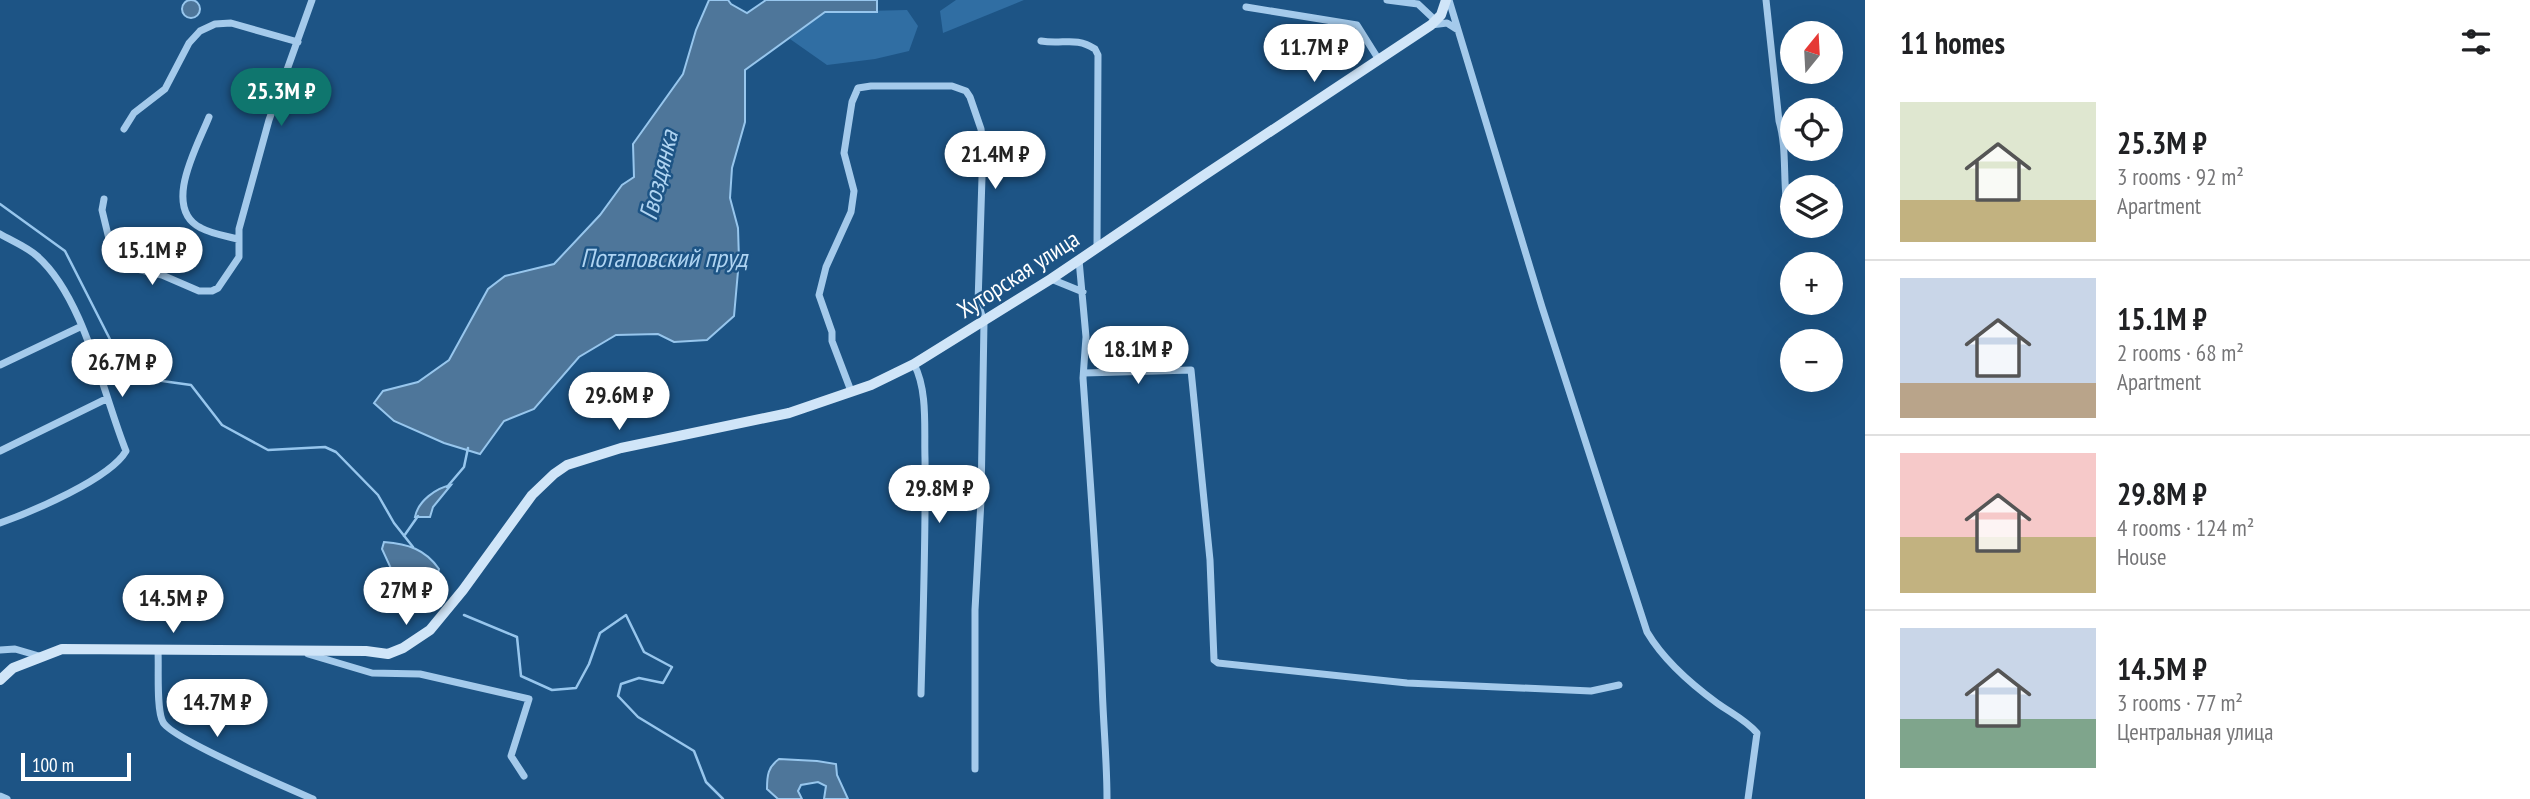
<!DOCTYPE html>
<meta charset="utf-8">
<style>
body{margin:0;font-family:"PT Sans Narrow",sans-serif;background:#f2f2f2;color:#202124;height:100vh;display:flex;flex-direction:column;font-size:26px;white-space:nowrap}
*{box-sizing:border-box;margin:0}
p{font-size:23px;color:#757577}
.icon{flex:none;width:38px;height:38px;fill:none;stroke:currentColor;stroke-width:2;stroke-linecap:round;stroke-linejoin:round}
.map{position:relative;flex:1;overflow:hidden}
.sheet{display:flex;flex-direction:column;background:#fff;width:665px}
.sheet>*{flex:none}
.needle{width:46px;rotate:18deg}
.controls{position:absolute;left:1780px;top:21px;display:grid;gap:14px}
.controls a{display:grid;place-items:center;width:63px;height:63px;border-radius:50%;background:#fff;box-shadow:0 7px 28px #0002;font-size:35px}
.scale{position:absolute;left:21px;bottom:18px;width:110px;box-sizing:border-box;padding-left:7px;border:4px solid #fff;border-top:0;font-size:19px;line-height:24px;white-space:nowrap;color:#fff;-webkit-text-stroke:5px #1d5485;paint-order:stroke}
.price{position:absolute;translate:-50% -60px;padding:0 16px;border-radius:24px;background:#fff;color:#222;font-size:23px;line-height:46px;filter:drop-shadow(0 2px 4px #0008)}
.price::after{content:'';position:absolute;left:50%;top:42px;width:21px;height:16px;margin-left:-10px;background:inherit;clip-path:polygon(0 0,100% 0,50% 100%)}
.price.current{background:#0f766e;color:#fff}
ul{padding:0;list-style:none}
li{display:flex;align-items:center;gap:21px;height:175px;padding:0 35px}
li+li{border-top:2px solid #e0e0e0}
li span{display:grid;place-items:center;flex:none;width:196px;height:140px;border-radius:0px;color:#555}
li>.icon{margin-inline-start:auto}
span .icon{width:84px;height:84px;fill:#fffc;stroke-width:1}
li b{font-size:30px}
h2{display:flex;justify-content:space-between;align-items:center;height:84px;padding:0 35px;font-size:30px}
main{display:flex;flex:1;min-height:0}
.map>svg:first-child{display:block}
</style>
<main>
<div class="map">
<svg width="1865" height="799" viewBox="0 0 1865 799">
<rect width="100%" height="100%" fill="#1d5485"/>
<path fill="#306ea3" d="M956 0H1024L943 33 940 11Z
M907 10 918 26 909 51 875 59 827 65 790 39 825 12Z"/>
<path fill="#4e769a" stroke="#97c6ed" stroke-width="2" d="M709 0H728L731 4 747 13 766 0H877V12H825L745 70V122L732 168 730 198 738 228 739 260 734 316 707 340 674 342 658 334 616 335 579 357 534 409 504 421 480 454 444 443 394 421 374 403 383 391 418 382 449 360 488 289 505 276 554 264 600 215 622 185 634 177 633 144 683 74 696 30Z
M182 9a9 9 0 1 1 18 0a9 9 0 1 1-18 0Z
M451 485 433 507 430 517H415C418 501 436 488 451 485Z
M384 542C408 544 425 549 439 569L437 577 424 581 393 573 382 549Z
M779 759 817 761 836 764 837 775 848 799H824L826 786 818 782 801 785 798 791 802 799H778L767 789C767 775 768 767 779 759Z"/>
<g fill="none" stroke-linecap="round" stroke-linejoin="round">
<path stroke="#97c6ed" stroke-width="2.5" d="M0 204 65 251 120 359 155 380 191 385 222 425 268 450 325 447 336 452 378 495 394 523 413 547
M447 487 464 467 468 448
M404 536 418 516
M435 574 446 592
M464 615 517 637 521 676 552 690 576 688 589 664 600 633 626 615 644 652 672 667 663 683 639 678 621 684 618 696 638 717 694 751 706 782 723 799"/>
<path stroke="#a4caeb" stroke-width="7" d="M1387 0 1418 4 1436 21
M1449 0 1542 307 1647 632C1663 659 1691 684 1717 703 1731 713 1746 720 1757 733L1748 799
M1766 0 1779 121C1789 154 1780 194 1792 225
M1246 7 1357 25 1379 60
M1431 25 1447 23 1458 30
M1041 41C1063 45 1075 36 1095 49L1098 55 1097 247
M209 117C198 145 161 208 201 228 212 234 226 236 238 239
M124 129 134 113 165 89 189 43 200 31 215 24 231 23 298 42
M104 199 102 210 109 239 133 268 162 275 199 291H212L218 288 239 257V229L269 120 312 0
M1079 260 1086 337 1083 378C1090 479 1098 581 1102 682 1103 721 1107 760 1107 799
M1051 279 1083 292
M914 364C928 391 924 428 925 458 926 537 923 615 921 694
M0 365 82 326
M1084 373 1191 370 1210 560 1214 660 1218 663 1407 683 1591 691 1619 685
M851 391 832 341V332L819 295 826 267 851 212 854 191 844 153 852 102 858 88 871 86H952L966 91 970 97 981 129 983 146 978 303 984 322 981 500 975 610V769
M0 451 106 399
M0 523C31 512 110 479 126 451 103 394 84 297 37 256 27 247 12 241 0 234
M0 650 15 649 39 656
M158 652C159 667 156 710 163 722 170 738 290 789 313 799
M308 654 372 673 420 674 529 699 511 756 524 776
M0 796 7 799"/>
<path stroke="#d0e5f8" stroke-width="10" d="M0 680 13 668 62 649 366 651 388 654 403 648 430 630 463 590 532 495 554 474 567 465 621 448 789 413 871 385 914 364 1051 279 1200 178 1431 25 1441 15 1446 0"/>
</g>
<g text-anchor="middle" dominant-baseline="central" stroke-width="5" stroke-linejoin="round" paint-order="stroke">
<g font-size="24" fill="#fff" stroke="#1d5485">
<text transform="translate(1018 274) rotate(-33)">Хуторская улица</text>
</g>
<g font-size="26" font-style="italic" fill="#afd4f2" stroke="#1d5485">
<text transform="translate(658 175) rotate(-76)">Гвоздянка</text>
<text x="664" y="257">Потаповский пруд</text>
</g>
</g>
</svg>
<div class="controls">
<a><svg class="needle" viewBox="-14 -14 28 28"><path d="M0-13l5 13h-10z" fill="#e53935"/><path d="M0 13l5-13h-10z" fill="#757577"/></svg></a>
<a><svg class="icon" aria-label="locate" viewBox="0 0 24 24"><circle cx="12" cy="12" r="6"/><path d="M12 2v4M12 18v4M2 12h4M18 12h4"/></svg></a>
<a><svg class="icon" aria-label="layers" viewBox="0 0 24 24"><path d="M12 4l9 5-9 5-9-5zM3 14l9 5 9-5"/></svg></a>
<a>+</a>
<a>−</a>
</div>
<div class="scale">100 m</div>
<b class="price" style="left:1314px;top:84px">11.7M ₽</b>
<b class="price current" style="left:281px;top:128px">25.3M ₽</b>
<b class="price" style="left:995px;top:191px">21.4M ₽</b>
<b class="price" style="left:152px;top:287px">15.1M ₽</b>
<b class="price" style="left:1138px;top:386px">18.1M ₽</b>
<b class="price" style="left:122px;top:399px">26.7M ₽</b>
<b class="price" style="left:619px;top:432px">29.6M ₽</b>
<b class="price" style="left:939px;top:525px">29.8M ₽</b>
<b class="price" style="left:406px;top:627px">27M ₽</b>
<b class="price" style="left:173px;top:635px">14.5M ₽</b>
<b class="price" style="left:217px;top:739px">14.7M ₽</b>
</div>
<section class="sheet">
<h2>11 homes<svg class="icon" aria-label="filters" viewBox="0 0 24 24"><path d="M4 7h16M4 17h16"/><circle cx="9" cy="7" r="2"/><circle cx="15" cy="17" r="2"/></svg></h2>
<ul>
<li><span style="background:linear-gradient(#dfe7d0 70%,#c2b280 0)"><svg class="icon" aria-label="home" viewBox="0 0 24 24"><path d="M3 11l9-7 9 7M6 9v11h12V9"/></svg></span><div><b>25.3M ₽</b><p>3 rooms · 92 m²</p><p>Apartment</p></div></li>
<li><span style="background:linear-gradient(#c9d6e8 75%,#b9a48a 0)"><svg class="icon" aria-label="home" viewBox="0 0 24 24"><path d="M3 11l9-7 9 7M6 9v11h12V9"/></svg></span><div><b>15.1M ₽</b><p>2 rooms · 68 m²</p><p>Apartment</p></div></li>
<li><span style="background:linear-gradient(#f6c9c9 60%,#c2b280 0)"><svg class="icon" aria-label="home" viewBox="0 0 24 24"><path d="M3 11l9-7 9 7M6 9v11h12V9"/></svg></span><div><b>29.8M ₽</b><p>4 rooms · 124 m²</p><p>House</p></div></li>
<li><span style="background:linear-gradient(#c9d6e8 65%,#7fa58c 0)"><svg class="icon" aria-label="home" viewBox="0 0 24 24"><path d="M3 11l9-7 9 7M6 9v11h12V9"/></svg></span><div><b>14.5M ₽</b><p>3 rooms · 77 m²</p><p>Центральная улица</p></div></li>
</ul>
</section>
</main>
